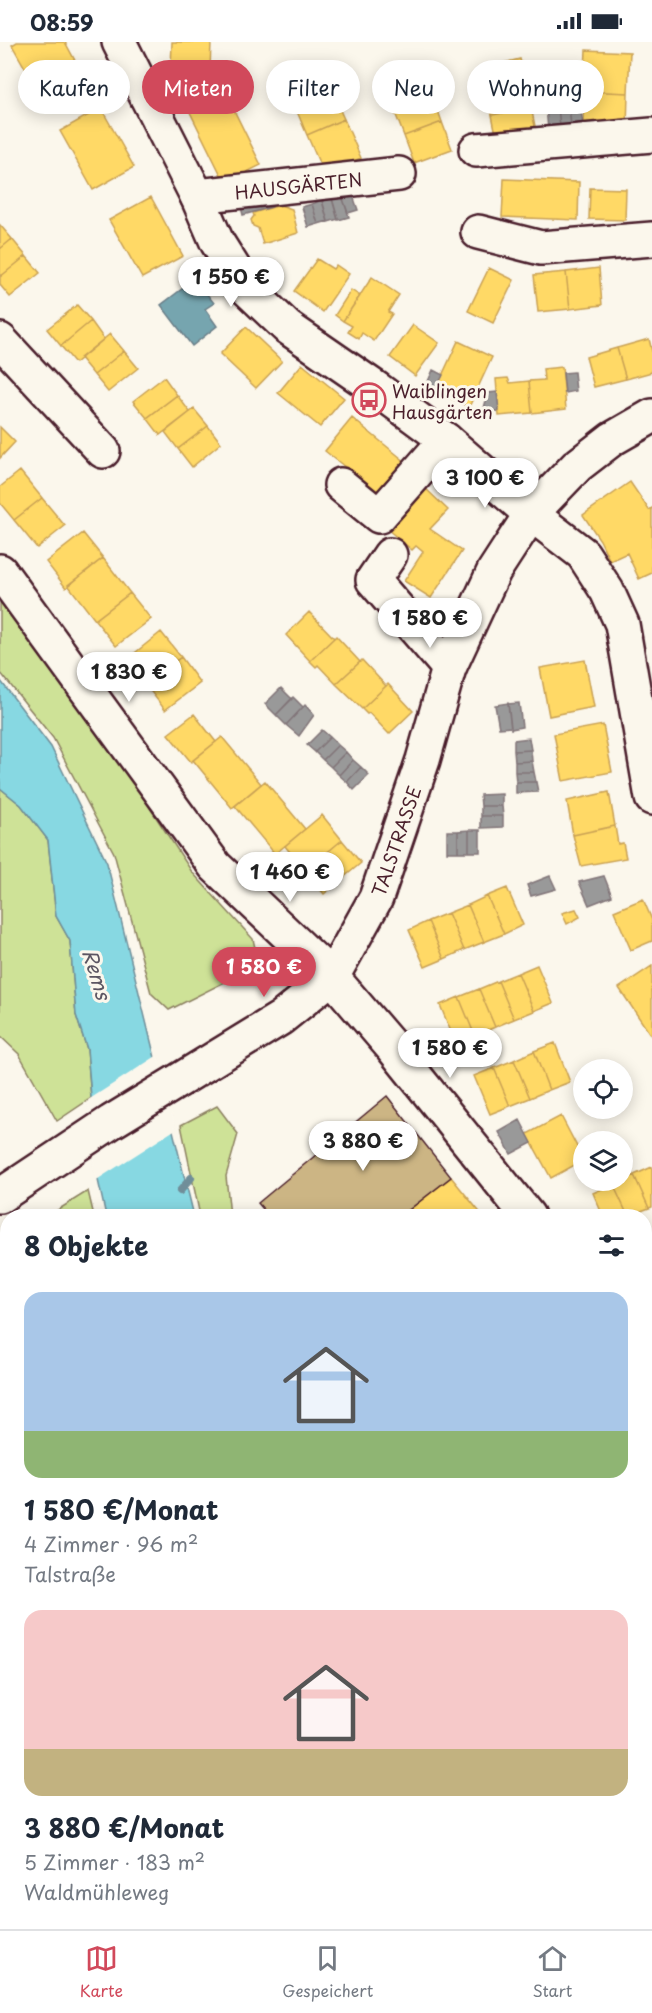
<!DOCTYPE html>
<html lang="de">
<meta charset="utf-8">
<style>
body{margin:0;font-family:"Playpen Sans",sans-serif;background:#f2f2f3;color:#1f2937;height:100vh;display:flex;flex-direction:column;font-size:22px;white-space:nowrap}
*{box-sizing:border-box;margin:0}
p{font-size:20px;color:#747a83}
.icon{flex:none;width:33px;height:33px;fill:none;stroke:currentColor;stroke-width:2;stroke-linecap:round;stroke-linejoin:round}
.map{position:relative;flex:1;overflow:hidden}
.details{position:absolute;left:0px;top:1167px;width:652px;height:720px;display:flex;flex-direction:column;background:#fff;border-radius:24px 24px 0 0;box-shadow:0 3px 15px #0003}
.details>*{flex:none}
.banner{position:absolute;left:18px;top:18px;width:616px;height:54px;display:flex;gap:12px}
.buttons{position:absolute;left:573px;top:1017px;display:grid;gap:12px}
.buttons a{display:grid;place-items:center;width:60px;height:60px;border-radius:50%;background:#fff;box-shadow:0 3px 15px #0003;font-size:30px}
.price{position:absolute;translate:-50% -51px;padding:0 14px;border-radius:21px;background:#fff;color:#222;font-size:20px;line-height:39px;filter:drop-shadow(0 2px 3px #0008)}
.price::after{content:'';position:absolute;left:50%;top:36px;width:18px;height:14px;margin-left:-9px;background:inherit;clip-path:polygon(0 0,100% 0,50% 100%)}
.price.active{background:#d1495b;color:#fff}
ul{padding:0;list-style:none}
li{display:grid;align-content:center;gap:12px;height:318px;padding:0 24px}
li span{display:grid;place-items:center;height:186px;border-radius:18px;color:#555}
li>.icon{margin-inline-start:auto}
span .icon{width:108px;height:108px;fill:#fffc;stroke-width:1}
li b{font-size:26px}
h2{display:flex;justify-content:space-between;align-items:center;height:72px;padding:0 24px;font-size:26px}
.chip{padding:0 21px;border-radius:27px;background:#fff;box-shadow:0 3px 15px #0003;font-size:21px;line-height:54px}
.chip.active{background:#d1495b;color:#fff}
.status{display:flex;justify-content:space-between;align-items:center;height:42px;padding:0 30px;background:#fff;direction:ltr}
.status svg{height:16px;fill:currentColor}
.dock{display:flex;justify-content:space-around;align-items:center;height:84px;border-top:2px solid #e0e1e3;background:#fff;font-size:16px;color:#747a83}
.dock a{display:grid;justify-items:center;gap:3px}
.dock .active{color:#d1495b}
.map>svg:first-child{display:block}
</style>
<div class="status"><b>08:59</b><svg viewBox="0 0 49 12"><path d="M0 12V9h3v3zM5 12V6h3v6zM10 12V3h3v9zM15 12V0h3v12zM26 1h20v11H26zM47 4h2v5h-2z"/></svg></div>
<div class="map">
<svg width="652" height="1887" viewBox="0 0 652 1887">
<rect width="100%" height="100%" fill="#fbf7ec"/>
<filter id="ink" filterUnits="userSpaceOnUse"><feTurbulence type="fractalNoise" baseFrequency=".0167" numOctaves="2"/><feDisplacementMap in="SourceGraphic" scale="12" xChannelSelector="R" yChannelSelector="G"/><feConvolveMatrix kernelMatrix="1 2 1 2 8 2 1 2 1" color-interpolation-filters="sRGB"/></filter>
<g filter="url(#ink)">
<path fill="#cee297" stroke="#8c8061" stroke-width="1.5" d="M0 556 129 734 192 830 253 897 256 910 237 934 169 968 151 951 114 811 53 696 0 630Z
M0 746 21 763 48 798 56 874 70 899 76 973 87 1007 91 1056 57 1079 19 1012 0 994Z
M217 1064 238 1092 226 1134 230 1174H200L181 1083Z
M88 1149 94 1174H48Z
M429 1880H518L522 1887H431Z
M592 1880H643L645 1887H594Z"/>
<path fill="#87d8e2" stroke="#6f8e99" stroke-width="1.5" d="M0 638 51 705 107 821 194 1174H106L98 1138 87 1007 76 973 70 899 56 874 48 798 21 763 0 746Z
M524 1880H586L589 1887H527Z"/>
<path fill="#fbf7ec" d="M158 1013 176 1087 95 1139 88 1058Z"/>
<path fill="#ffd966" stroke="#c9a154" stroke-width="1.5" d="M17 0H65L86 39 45 61 12 3Z
M172 0H211L210 29 171 27Z
M586 8 630 10 628 51 584 49Z
M520 17 526 41 487 49 482 26Z
M423 27 433 54 394 68 385 41Z
M326 37 344 77 307 93 290 53Z
M526 41 531 65 492 73 487 49Z
M223 46 261 123 225 141 187 64Z
M584 49 628 51 627 87 583 85Z
M433 54 442 80 404 94 394 68Z
M531 65 536 89 497 97 492 73Z
M101 66 134 125 93 148 60 89Z
M344 77 361 116 324 132 307 93Z
M442 80 452 107 414 121 404 94Z
M504 137 579 140 578 178 502 175Z
M590 146 626 147 625 178 589 177Z
M151 155 183 214 142 236 109 178Z
M280 163 292 167 298 191 263 202 258 186 253 184 251 178 254 174 253 171Z
M0 183 12 197 0 207Z
M12 197 26 214 0 235V207Z
M26 214 40 231 10 255 0 243V235Z
M317 217 333 227 336 223 349 232 323 270 294 249Z
M489 226 514 238 493 281 468 269Z
M599 226 602 263 570 267 566 230Z
M566 230 570 267 538 270 534 233Z
M372 235 399 253 388 270 392 272 374 299 362 291 359 297 348 290 352 284 343 279Z
M351 248 360 254 343 279 335 273Z
M77 263 91 279 61 304 47 287Z
M91 279 104 297 75 321 61 304Z
M413 283 439 301 415 334 390 315Z
M246 285 282 319 256 346 220 312Z
M110 292 124 309 94 333 80 316Z
M649 297 652 309V330L626 337 617 306Z
M458 299 492 315 469 365 435 349Z
M617 306 626 337 594 345 586 315Z
M124 309 138 326 108 350 94 333Z
M302 322 344 356 320 385 278 351Z
M562 325 566 367 532 371 529 339 544 338 543 327Z
M164 335 177 353 147 376 133 359Z
M508 336 510 341 529 339 532 371 499 374 496 337Z
M177 353 190 370 160 393 147 376Z
M194 367 208 384 178 407 165 390Z
M352 376 412 425 385 457 325 409Z
M208 384 221 401 192 425 178 407Z
M0 385 15 400 0 416Z
M20 429 42 456 14 478 0 461V445Z
M630 440 649 468 652 466V531L639 537 627 511 610 519 600 498 583 473Z
M424 445 448 468 430 487 462 509 431 556 404 539 423 510 416 504 412 508 387 487Z
M42 456 65 484 37 506 14 478Z
M83 491 103 516 66 546 46 520Z
M103 516 130 551 95 578 68 543Z
M130 551 151 577 116 604 95 578Z
M309 570 334 596 310 619 286 593Z
M161 590 181 615 145 642 126 618Z
M336 594 360 620 336 642 318 623 316 625 310 619Z
M181 615 200 641 165 668 145 642Z
M362 618 386 644 362 667 336 642Z
M585 618 594 665 549 674 540 626Z
M388 642 413 669 389 692 369 671 367 672 362 667Z
M194 672 216 700 191 720 168 692Z
M603 683 612 730 563 739 554 692Z
M222 695 261 742 232 766 193 718Z
M265 739 305 787 275 812 235 764Z
M609 750 615 784 573 793 567 759Z
M322 773 342 798 305 829 285 804Z
M615 784 618 802 623 801 626 816 581 824 573 793Z
M342 798 361 821 324 852 305 829Z
M507 846 523 883 504 892 487 854Z
M487 854 504 892 484 900 468 863Z
M643 857 652 878V899L631 908 614 869Z
M468 863 484 900 464 908 448 871Z
M576 867 580 875 567 882 562 871Z
M448 871 464 908 444 917 428 879Z
M428 879 444 917 425 925 409 888Z
M537 923 553 961 534 969 518 931Z
M652 924V995L619 946Z
M518 931 534 969 514 977 498 939Z
M498 939 514 977 495 985 479 947Z
M479 947 495 985 475 994 459 955Z
M459 955 475 994 456 1002 440 963Z
M555 1001 570 1040 549 1048 534 1009Z
M534 1009 549 1048 530 1056 514 1018Z
M514 1018 530 1056 510 1064 494 1026Z
M494 1026 510 1064 490 1072 474 1034Z
M561 1074 584 1118 551 1136 527 1092Z
M652 1125V1165L649 1166 634 1133Z
M634 1133 649 1166 628 1174 613 1142Z
M451 1135 483 1174H401Z
M613 1142 628 1174H603L593 1151Z
M0 1355 8 1365V1381L0 1387Z
M8 1381V1416L0 1406V1387Z
M1 1660 8 1670V1695L0 1700Z
M8 1713V1748L5 1750 0 1743V1731L4 1728 0 1723V1719Z
M8 1810V1831L0 1836V1811L2 1814Z
M8 1852V1878L0 1866V1857Z
M171 1880H176L182 1887H161Z
M304 1880H353L357 1885 353 1887H309Z"/>
<path fill="#76a5af" stroke="#697d87" stroke-width="1.5" d="M195 237 214 261 205 267 217 284 192 304 161 263Z"/>
<path fill="#999" stroke="#817478" stroke-width="1.5" d="M580 61 583 84 571 85 569 63Z
M569 63 571 85 560 86 558 64Z
M558 64 560 86 548 88 546 65Z
M351 148 358 168 348 171 341 151Z
M270 153 272 165 243 173 239 157Z
M342 154 349 175 338 178 332 157Z
M332 156 338 177 328 180 322 159Z
M322 158 328 179 318 182 312 162Z
M312 162 318 182 308 185 302 165Z
M433 328 443 333 435 349 426 344Z
M574 330 576 349 565 351 563 331Z
M497 350 499 369 483 370 488 351Z
M281 646 292 657 276 673 265 662Z
M293 655 303 665 286 683 276 673Z
M508 661 511 685 499 686 495 663Z
M519 661 522 685 511 687 508 662Z
M305 663 314 673 299 694 286 683Z
M322 688 330 695 315 710 307 703Z
M330 695 338 703 323 718 315 710Z
M529 696 531 708 514 709V698Z
M338 703 346 710 331 725 323 718Z
M531 708 532 719 515 720 514 709Z
M346 710 353 718 339 733 331 725Z
M353 718 361 725 347 740 339 733Z
M532 719 534 730H515V720Z
M361 725 369 733 354 748 347 740Z
M515 730H534L536 740H516Z
M516 740H536L538 750 516 751Z
M502 752V764H481L480 753Z
M481 764H502L503 774H481Z
M481 774H503V785L481 786Z
M469 788V810H458V789Z
M469 788H480V810H469Z
M447 789H458V810H447Z
M550 834 556 847 531 854 527 843Z
M604 834 612 854 589 863 579 840Z
M520 1078 532 1101 511 1112 499 1090Z
M652 1250V1269L650 1270 645 1252Z"/>
<g fill="none" stroke-linecap="round" stroke-linejoin="round">
<path stroke="#6f8e99" stroke-width="8" d="M180 1149 191 1136"/>
</g>
<path fill="#ccb584" stroke="#4a1f2b" stroke-width="1.5" d="M387 1054 451 1135 401 1174H269L258 1161Z
M8 1209V1236L3 1240 0 1237V1215Z
M652 1598V1835L645 1836V1600Z"/>
<g fill="none" stroke-linecap="round" stroke-linejoin="round">
<g stroke="#4a1f2b" stroke-width="38">
<g id="minor">
<path d="M119 0 197 154 217 200 246 246 287 285 377 347 446 398 531 472 583 512 607 549 622 582 652 756"/>
<path d="M476 108 652 93"/>
<path id="s1" d="M197 154 399 132"/>
<path d="M478 190 541 206 652 197"/>
<path d="M0 298 103 409"/>
<path d="M341 443 379 474 446 398"/>
<path d="M390 513 373 538 449 626"/>
<path d="M0 529 215 824 332 935 392 1005 528 1174"/>
<path id="s2" d="M0 1154 111 1080 281 976 332 935 376 856 423 718 449 626 494 529 531 472 577 424 612 397 652 374"/>
<path d="M0 1287 8 1298"/>
<path d="M645 1321 652 1332"/>
<path d="M0 1572 8 1581"/>
<path d="M0 1641 8 1636"/>
<path d="M229 1880 234 1887"/>
<path d="M411 1880 415 1887"/>
<path d="M0 1885 1 1887"/>
</g>
</g>
<use href="#minor" stroke="#fbf7ec" stroke-width="33"/>
</g>
</g>
<defs>
<g id="bus-ring" transform="scale(1.725)"><circle r="9.5" fill="#fbf7ec" stroke="#d1495b" stroke-width="1.5"/><path d="M-5-6H5V4H4V6H2V4H-2V6H-4V4H-5ZM-3.5-4V0h7V-4ZM-3.5 1.2v1.5H-2V1.2ZM2 1.2v1.5H3.5V1.2Z" fill="#d1495b"/></g>
</defs>
<g fill-rule="evenodd">
<use href="#bus-ring" x="369" y="358"/>
</g>
<g text-anchor="middle" dominant-baseline="central" stroke-width="6" stroke-linejoin="round" paint-order="stroke">
<g font-size="18" fill="#4a1f2b" stroke="#fbf7ec">
<text stroke="none"><textPath href="#s1" startOffset="102">HAUSGÄRTEN</textPath></text>
<text stroke="none"><textPath href="#s2" startOffset="549">TALSTRASSE</textPath></text>
</g>
<g font-size="18" fill="#4a1f2b" stroke="#fbf7ec" text-anchor="start">
<text x="392" y="348">Waiblingen<tspan x="392" dy="21">Hausgärten</tspan></text>
</g>
<g font-size="20" font-style="italic" fill="#5c5662" stroke="#fbf7ec">
<text transform="translate(97 932) rotate(73)">Rems</text>
</g>
</g>
</svg>
<div class="buttons">
<a><svg class="icon" aria-label="locate" viewBox="0 0 24 24"><circle cx="12" cy="12" r="6"/><path d="M12 2v4M12 18v4M2 12h4M18 12h4"/></svg></a>
<a><svg class="icon" aria-label="layers" viewBox="0 0 24 24"><path d="M12 4l9 5-9 5-9-5zM3 14l9 5 9-5"/></svg></a>
</div>
<b class="price" style="left:231px;top:266px">1 550 €</b>
<b class="price" style="left:485px;top:467px">3 100 €</b>
<b class="price" style="left:430px;top:607px">1 580 €</b>
<b class="price" style="left:129px;top:661px">1 830 €</b>
<b class="price" style="left:290px;top:861px">1 460 €</b>
<b class="price active" style="left:264px;top:956px">1 580 €</b>
<b class="price" style="left:450px;top:1037px">1 580 €</b>
<b class="price" style="left:363px;top:1130px">3 880 €</b>
<div class="banner">
<a class="chip">Kaufen</a>
<a class="chip active">Mieten</a>
<a class="chip">Filter</a>
<a class="chip">Neu</a>
<a class="chip">Wohnung</a>
</div>
<section class="details">
<h2>8 Objekte<svg class="icon" aria-label="filters" viewBox="0 0 24 24"><path d="M4 7h16M4 17h16"/><circle cx="9" cy="7" r="2"/><circle cx="15" cy="17" r="2"/></svg></h2>
<ul>
<li><span style="background:linear-gradient(#a9c7e8 75%,#8fb573 0)"><svg class="icon" aria-label="home" viewBox="0 0 24 24"><path d="M3 11l9-7 9 7M6 9v11h12V9"/></svg></span><div><b>1 580 €/Monat</b><p>4 Zimmer · 96 m²</p><p>Talstraße</p></div></li>
<li><span style="background:linear-gradient(#f6c9c9 75%,#c2b280 0)"><svg class="icon" aria-label="home" viewBox="0 0 24 24"><path d="M3 11l9-7 9 7M6 9v11h12V9"/></svg></span><div><b>3 880 €/Monat</b><p>5 Zimmer · 183 m²</p><p>Waldmühleweg</p></div></li>
</ul>
</section>
</div>
<nav class="dock">
<a class="active"><svg class="icon" aria-label="map" viewBox="0 0 24 24"><path d="M3 6l6-2 6 2 6-2v14l-6 2-6-2-6 2zM9 4v14M15 6v14"/></svg>Karte</a>
<a><svg class="icon" aria-label="saved" viewBox="0 0 24 24"><path d="M7 4h10v16l-5-4-5 4z"/></svg>Gespeichert</a>
<a><svg class="icon" aria-label="home" viewBox="0 0 24 24"><path d="M3 11l9-7 9 7M6 9v11h12V9"/></svg>Start</a>
</nav>
